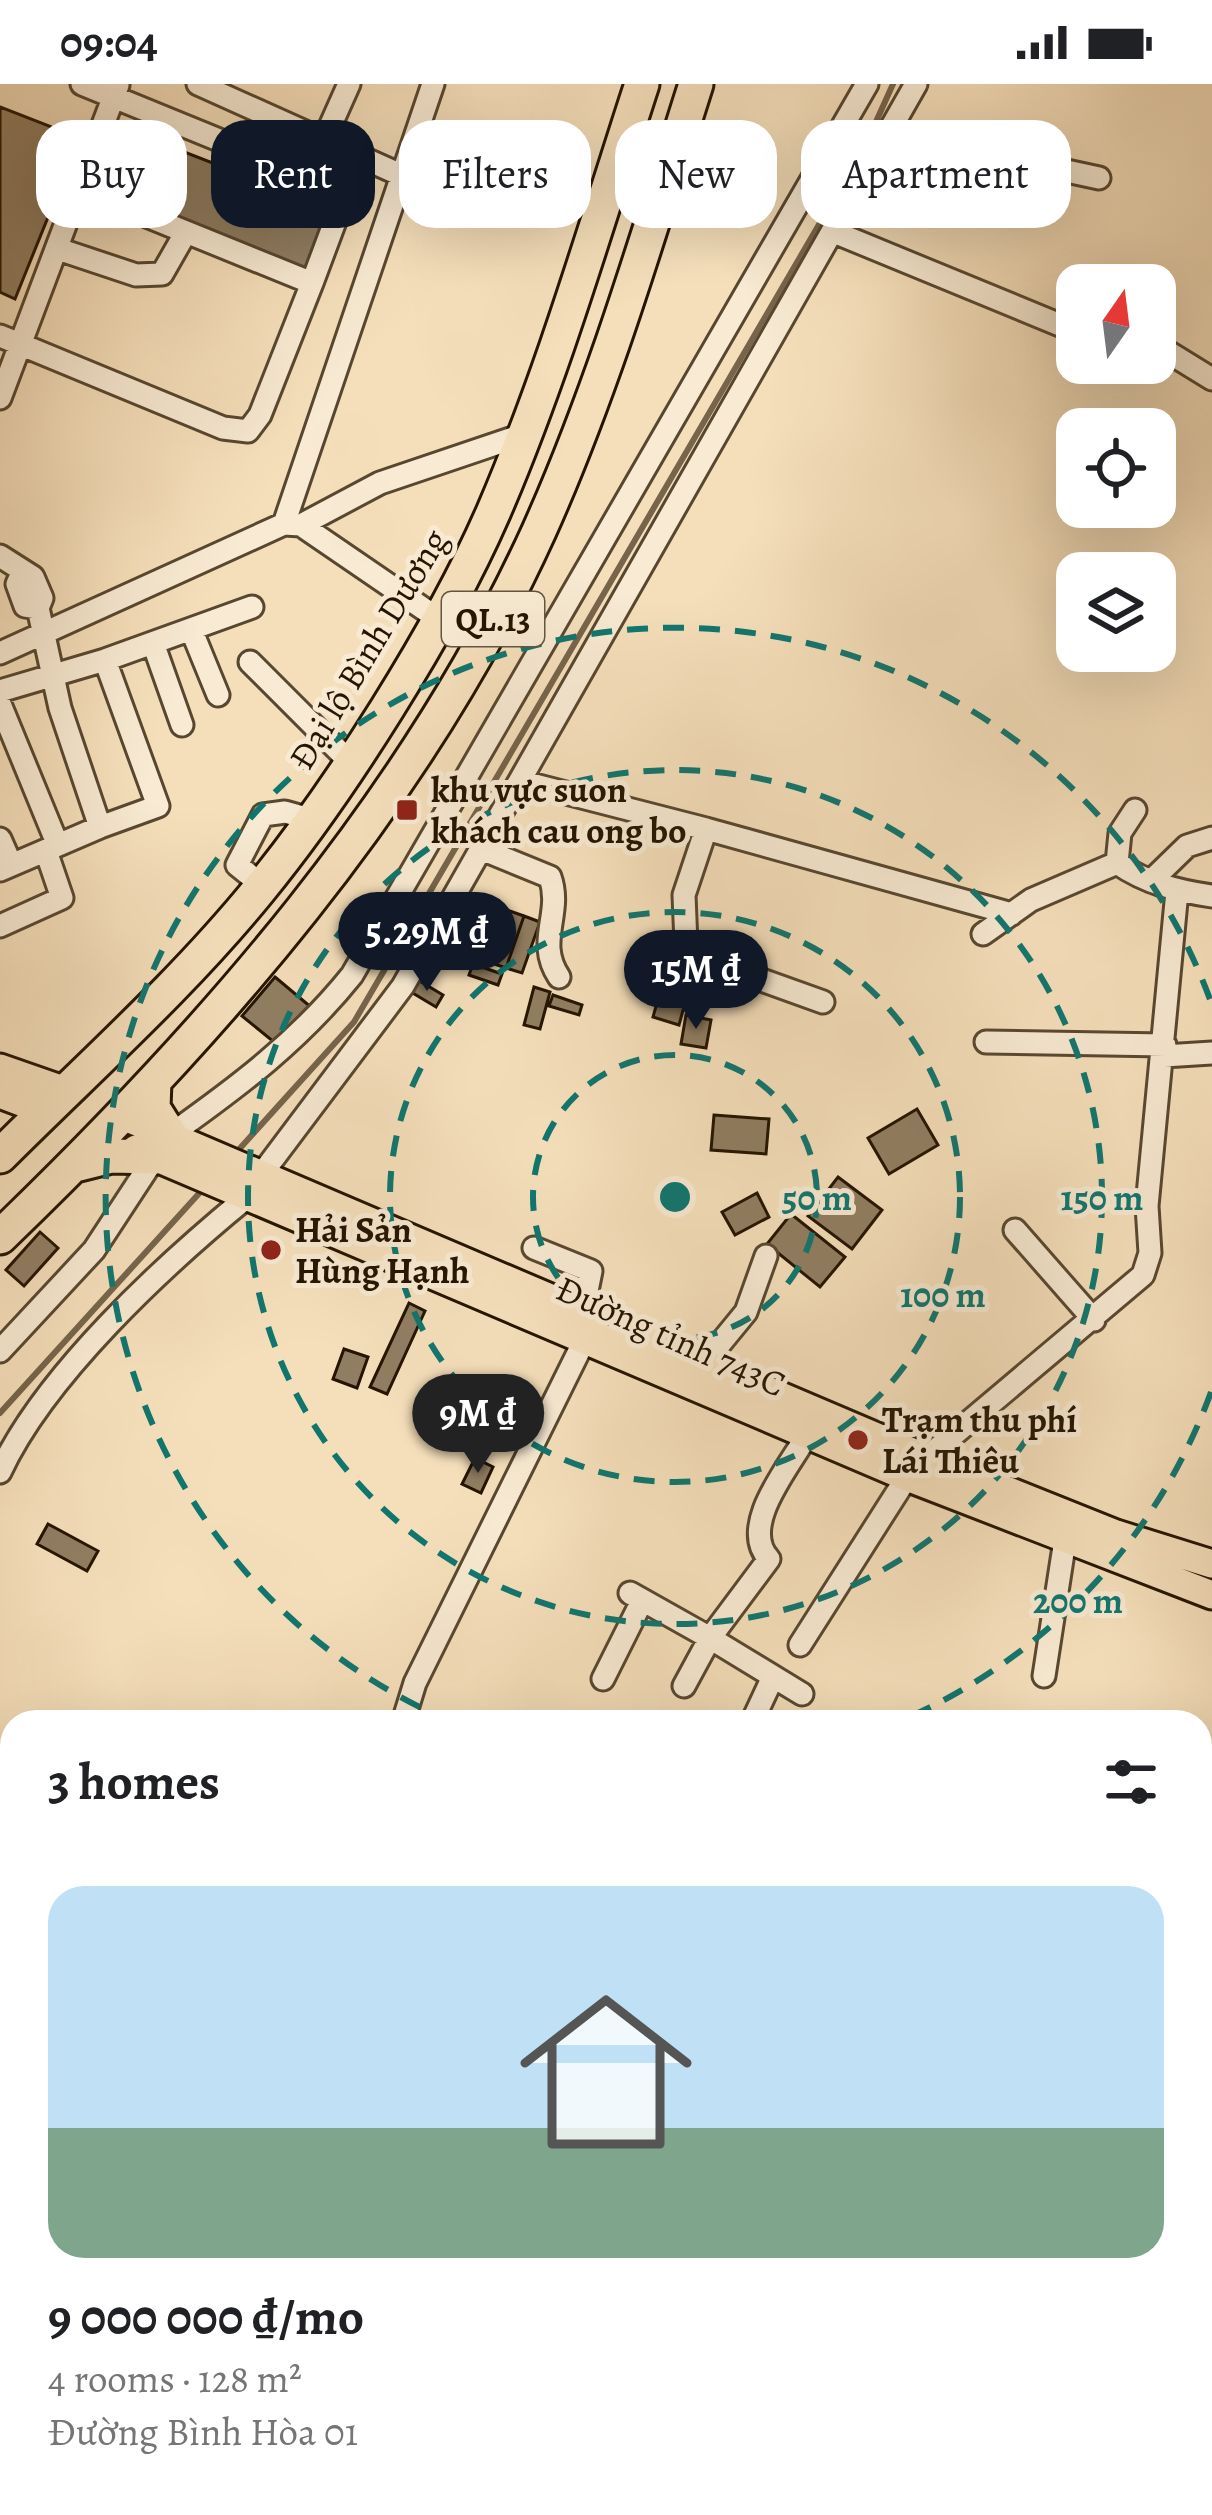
<!DOCTYPE html>
<meta charset="utf-8">
<style>
body{margin:0;font-family:Alegreya,serif;background:#f6f6f6;color:#202124;height:100vh;display:flex;flex-direction:column;font-size:45px;white-space:nowrap}
*{box-sizing:border-box;margin:0}
p{font-size:39px;color:#757577}
.icon{flex:none;width:66px;height:66px;fill:none;stroke:currentColor;stroke-width:2;stroke-linecap:round;stroke-linejoin:round}
.map{position:relative;flex:1;overflow:hidden}
.drawer{position:absolute;left:0px;top:1626px;width:1212px;height:807px;display:flex;flex-direction:column;background:#fff;border-radius:36px 36px 0 0;box-shadow:0 12px 48px #0002}
.drawer>*{flex:none}
.guide{position:absolute;left:36px;top:36px;width:1140px;height:108px;display:flex;gap:24px}
.needle{width:78px;rotate:14deg}
.fabs{position:absolute;left:1056px;top:180px;display:grid;gap:24px}
.fabs a{display:grid;place-items:center;width:120px;height:120px;border-radius:24px;background:#fff;box-shadow:0 12px 48px #0002;font-size:60px}
.price{position:absolute;translate:-50% -102px;padding:0 27px;border-radius:42px;background:#111827;color:#fff;font-size:39px;line-height:78px;filter:drop-shadow(0 3px 6px #0008)}
.price::after{content:'';position:absolute;left:50%;top:72px;width:36px;height:27px;margin-left:-18px;background:inherit;clip-path:polygon(0 0,100% 0,50% 100%)}
.price.current{background:#222;color:#fff}
ul{padding:0;list-style:none}
li{display:grid;align-content:center;gap:24px;height:636px;padding:0 48px}
li span{display:grid;place-items:center;height:372px;border-radius:36px;color:#555}
li>.icon{margin-inline-start:auto}
span .icon{width:216px;height:216px;fill:#fffc;stroke-width:1}
li b{font-size:51px}
h2{display:flex;justify-content:space-between;align-items:center;height:144px;padding:0 48px;font-size:51px}
.tag{padding:0 42px;border-radius:36px;background:#fff;box-shadow:0 12px 48px #0002;font-size:42px;line-height:108px}
.tag.current{background:#111827;color:#fff}
.status{display:flex;justify-content:space-between;align-items:center;height:84px;padding:0 60px;background:#fff;direction:ltr}
.status svg{height:33px;fill:currentColor}
.map>svg:first-child{display:block}
</style>
<div class="status"><b>09:04</b><svg viewBox="0 0 49 12"><path d="M0 12V9h3v3zM5 12V6h3v6zM10 12V3h3v9zM15 12V0h3v12zM26 1h20v11H26zM47 4h2v5h-2z"/></svg></div>
<div class="map">
<svg width="1212" height="2431" viewBox="0 0 1212 2431">
<rect width="100%" height="100%" fill="#f5dfbb"/>
<filter id="stains"><feTurbulence type="fractalNoise" baseFrequency=".00167" numOctaves="4"/><feColorMatrix values="0 0 0 0 .2 0 0 0 0 .09 0 0 0 0 .02 0 0 0 .5 -.17"/></filter>
<radialGradient id="worn" r=".72"><stop offset=".6" stop-color="#630" stop-opacity="0"/><stop offset="1" stop-color="#630" stop-opacity=".3"/></radialGradient>
<g fill="none" stroke-linecap="round" stroke-linejoin="round">
<path stroke="#77644b" stroke-width="6" d="M233 1072 354 938 866 60 893 0
M0 1329 204 1104
M0 1870 12 1872
M1200 2079 1212 2082"/>
</g>
<path fill="#917e62" stroke="#241401" stroke-width="3" d="M0 23 80 54 15 215 0 208Z
M133 48 339 128 313 193 109 112Z
M504 825 524 832 506 884 486 877Z
M524 832 540 838 522 889 506 884Z
M669 876 695 882 679 941 653 933Z
M473 880 502 890 498 901 469 891Z
M275 893 312 924 280 963 242 932Z
M418 896 443 911 436 923 411 908Z
M534 903 550 908 540 945 524 941Z
M553 911 582 921 579 931 549 922Z
M686 931 711 936 706 964 681 960Z
M917 1025 938 1061 889 1090 868 1054Z
M714 1031 769 1035 766 1070 711 1066Z
M838 1093 882 1126 852 1165 808 1132Z
M757 1109 769 1133 735 1151 722 1128Z
M791 1130 845 1173 820 1203 767 1160Z
M40 1148 58 1164 24 1202 6 1186Z
M409 1219 425 1227 387 1310 370 1303Z
M344 1265 368 1273 357 1304 333 1295Z
M475 1374 493 1383 481 1409 462 1400Z
M48 1440 98 1467 87 1487 37 1460Z"/>
<g fill="none" stroke-linecap="round" stroke-linejoin="round">
<g stroke="#584730" stroke-width="27">
<path id="minor" d="M198 0 401 91
M324 56 349 0
M881 64 985 100 1019 97 1048 83 1099 94
M80 105 312 199 346 108 82 0
M834 148 1077 248
M58 165 136 191 162 190 186 148
M0 252 223 344 248 347 260 331 312 199
M1155 260 1212 295
M0 314 118 1
M284 440 433 0
M301 441 437 534
M0 472 33 493 42 514 38 524 60 624 100 743 158 722 105 576
M22 489 17 500 25 522 38 524
M191 545 218 611
M153 559 182 641
M0 569 284 440 301 441 380 399 525 350
M250 578 349 677
M0 607 105 576 252 523
M0 620 57 759
M523 698 706 745 684 811 686 860 709 877 823 918
M706 745 1012 830
M0 755 11 780
M484 766 550 793C563 830 535 857 559 893
M1117 779 1120 749 1135 726
M0 786 100 743
M1151 797 1187 762 1212 754
M263 802 237 781 263 731 285 728 310 735
M0 842 62 814 46 767
M983 850 1031 816 1117 779C1146 799 1177 807 1212 812
M986 958 1165 961
M1164 972 1212 969
M170 1051C239 1002 299 957 352 891L867 0
M261 1091 403 902 916 0
M1015 1146 1094 1236
M534 1164 591 1187 583 1227
M0 1267 94 1166 155 1073
M705 1278 746 1228 766 1172
M926 1374 1143 1191 1150 1169 1147 1122 1177 807
M0 1388C45 1291 163 1182 246 1114
M630 1509 710 1554 684 1602
M800 1561 907 1393
M1044 1592 1065 1456
M603 1595 642 1517
M802 1610 710 1554 769 1475C738 1442 790 1382 807 1351
M403 1638 415 1599 586 1253
M752 1638 772 1595
M0 1811 12 1813
M0 1903 12 1905
M0 2149 12 2155
M1200 2301 1212 2300
M0 2330 12 2337
M176 2421 195 2431
M516 2421 518 2431
M781 2421 789 2431
M837 2421 845 2431
M11 2431 15 2421"/>
</g>
<g stroke="#241401" stroke-width="33">
<path id="major" d="M0 984 66 1007
M0 1010 45 1027
M123 1032 926 1374 1116 1450 1212 1480
M136 1065 907 1393 1212 1511"/>
</g>
<g stroke="#241401" stroke-width="39">
<path id="highway" d="M154 997 153 1024 170 1051
M0 1072C88 984 180 903 259 806 340 707 442 546 493 429 553 290 595 144 642 0
M75 1081 111 1072 155 1073
M0 1153C211 950 417 716 539 447 604 302 648 151 696 0"/>
</g>
<use href="#minor" stroke="#f8ead3" stroke-width="21"/>
<use href="#major" stroke="#f5dfbb" stroke-width="27"/>
<use href="#highway" stroke="#f5dfbb" stroke-width="33"/>
</g>
<g fill="none" stroke="#0f766e" stroke-width="6" stroke-dasharray="21 15">
<circle cx="675" cy="1113" r="142"/>
<circle cx="675" cy="1113" r="285"/>
<circle cx="675" cy="1113" r="427"/>
<path d="M1211 1308A570 570 0 0 1 898 1638M452 1638A570 570 0 1 1 1211 918"/>
</g>
<g fill="#8f2418" stroke="#f8ead3" stroke-width="4.5">
<rect x="395" y="714" width="24" height="24" rx="6"/>
<circle cx="271" cy="1166" r="12"/>
<circle cx="858" cy="1356" r="12"/>
</g>
<g text-anchor="middle" dominant-baseline="central" stroke-width="10" stroke-linejoin="round" paint-order="stroke">
<rect fill="#f8ead3" stroke="#645440" stroke-width="3" x="442" y="508" width="102" height="54" rx="9"/>
<g font-size="33" font-weight="bold" fill="#241401">
<text x="493" y="535">QL.13</text>
</g>
<g font-size="36" fill="#241401" stroke="#f8ead3">
<text transform="translate(368 565) rotate(-59)">Đại lộ Bình Dương</text>
<text transform="translate(671 1252) rotate(24)">Đường tỉnh 743C</text>
</g>
<g font-size="36" font-weight="bold" fill="#241401" stroke="#f8ead3" text-anchor="start">
<text x="431" y="705">khu vực suon<tspan x="431" dy="41">khách cau ong bo</tspan></text>
<text x="295" y="1145">Hải Sản<tspan x="295" dy="41">Hùng Hạnh</tspan></text>
<text x="882" y="1335">Trạm thu phí<tspan x="882" dy="41">Lái Thiêu</tspan></text>
</g>
</g>
<circle cx="675" cy="1113" r="18" fill="#0f766e" stroke="#f8ead3" stroke-width="6"/>
<g font-size="36" text-anchor="middle" font-weight="bold" fill="#0f766e" stroke="#f8ead3" stroke-width="10" stroke-linejoin="round" paint-order="stroke">
<text x="817" y="1126">50 m</text>
<text x="1102" y="1126">150 m</text>
<text x="943" y="1223">100 m</text>
<text x="1078" y="1529">200 m</text>
</g>
<rect width="100%" height="100%" filter="url(#stains)"/>
<rect width="100%" height="100%" fill="url(#worn)"/>
</svg>
<div class="fabs">
<a><svg class="needle" viewBox="-14 -14 28 28"><path d="M0-13l5 13h-10z" fill="#e53935"/><path d="M0 13l5-13h-10z" fill="#757577"/></svg></a>
<a><svg class="icon" aria-label="locate" viewBox="0 0 24 24"><circle cx="12" cy="12" r="6"/><path d="M12 2v4M12 18v4M2 12h4M18 12h4"/></svg></a>
<a><svg class="icon" aria-label="layers" viewBox="0 0 24 24"><path d="M12 4l9 5-9 5-9-5zM3 14l9 5 9-5"/></svg></a>
</div>
<b class="price" style="left:427px;top:910px">5.29M ₫</b>
<b class="price" style="left:696px;top:948px">15M ₫</b>
<b class="price current" style="left:478px;top:1392px">9M ₫</b>
<div class="guide">
<a class="tag">Buy</a>
<a class="tag current">Rent</a>
<a class="tag">Filters</a>
<a class="tag">New</a>
<a class="tag">Apartment</a>
</div>
<section class="drawer">
<h2>3 homes<svg class="icon" aria-label="filters" viewBox="0 0 24 24"><path d="M4 7h16M4 17h16"/><circle cx="9" cy="7" r="2"/><circle cx="15" cy="17" r="2"/></svg></h2>
<ul>
<li><span style="background:linear-gradient(#bfe0f5 65%,#7fa58c 0)"><svg class="icon" aria-label="home" viewBox="0 0 24 24"><path d="M3 11l9-7 9 7M6 9v11h12V9"/></svg></span><div><b>9 000 000 ₫/mo</b><p>4 rooms · 128 m²</p><p>Đường Bình Hòa 01</p></div></li>
</ul>
</section>
</div>
